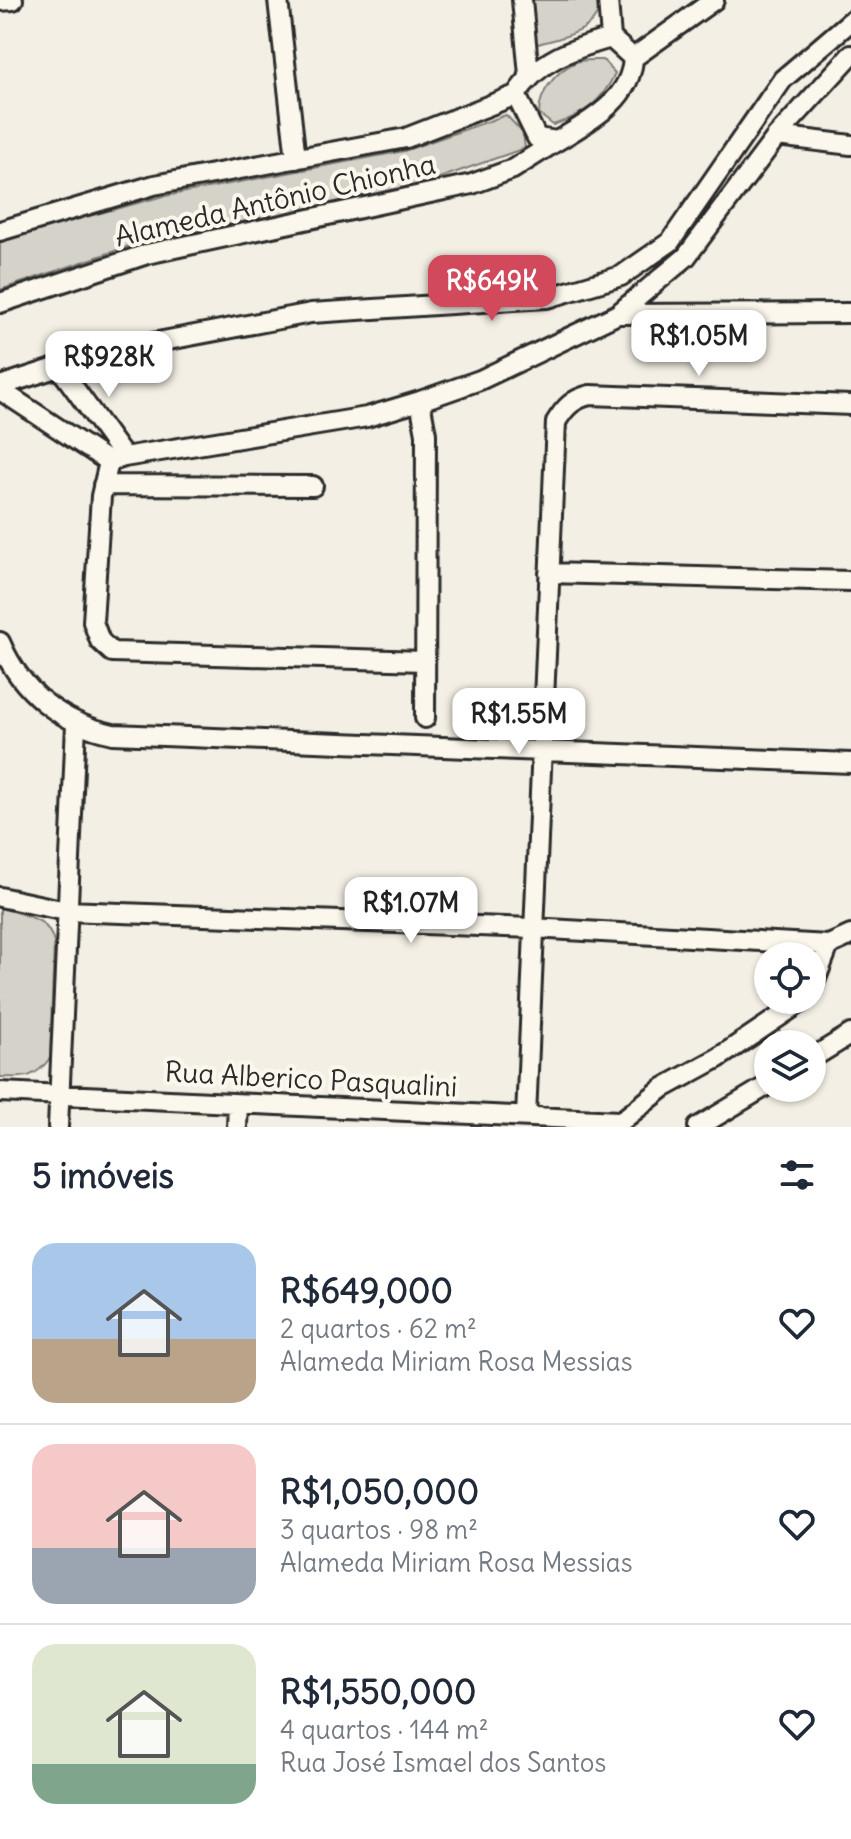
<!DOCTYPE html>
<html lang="pt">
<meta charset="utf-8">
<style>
body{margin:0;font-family:Delius,sans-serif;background:#f6f6f7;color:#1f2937;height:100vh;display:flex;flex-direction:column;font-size:30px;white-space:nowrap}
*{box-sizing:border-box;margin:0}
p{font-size:26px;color:#747a83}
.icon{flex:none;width:44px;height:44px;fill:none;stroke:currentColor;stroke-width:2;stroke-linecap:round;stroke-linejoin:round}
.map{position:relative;height:1127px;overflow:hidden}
.sheet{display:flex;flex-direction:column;background:#fff;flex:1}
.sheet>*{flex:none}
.buttons{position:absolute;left:754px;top:942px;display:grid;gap:16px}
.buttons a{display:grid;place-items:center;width:72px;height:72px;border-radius:50%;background:#fff;box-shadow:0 2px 6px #0004;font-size:40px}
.price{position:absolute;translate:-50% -68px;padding:0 18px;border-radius:16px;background:#fff;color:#222;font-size:26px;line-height:52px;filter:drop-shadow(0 2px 4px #0008)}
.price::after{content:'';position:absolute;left:50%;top:48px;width:24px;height:18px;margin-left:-12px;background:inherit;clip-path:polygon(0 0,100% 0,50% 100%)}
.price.current{background:#d1495b;color:#fff}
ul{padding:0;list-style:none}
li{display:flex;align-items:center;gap:24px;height:200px;padding:0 32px}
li+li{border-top:2px solid #e0e1e3}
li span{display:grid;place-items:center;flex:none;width:224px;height:160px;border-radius:24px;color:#555}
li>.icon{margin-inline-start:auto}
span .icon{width:96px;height:96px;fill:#fffc;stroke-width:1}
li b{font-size:34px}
h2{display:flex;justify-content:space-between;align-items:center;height:96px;padding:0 32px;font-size:34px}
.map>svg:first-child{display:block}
</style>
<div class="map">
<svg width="851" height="1127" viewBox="0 0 851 1127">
<rect width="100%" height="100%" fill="#f3efe4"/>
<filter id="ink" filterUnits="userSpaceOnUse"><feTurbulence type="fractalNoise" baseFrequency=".0125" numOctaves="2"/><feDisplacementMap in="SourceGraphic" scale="16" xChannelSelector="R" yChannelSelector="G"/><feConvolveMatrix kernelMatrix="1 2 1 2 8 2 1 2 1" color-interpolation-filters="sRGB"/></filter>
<g filter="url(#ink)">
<path fill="#d5d2c9" stroke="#807e7a" stroke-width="2" d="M526 0H599C602 33 557 38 534 45Z
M603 60 615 73C602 103 583 115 553 125L539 114C539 92 556 71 576 62 583 59 595 60 603 60Z
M506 115 523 133 525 148 408 189 138 243 0 290V240L160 197 404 151Z
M0 907C24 917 47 914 54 943L50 1058C35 1079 24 1078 0 1077Z"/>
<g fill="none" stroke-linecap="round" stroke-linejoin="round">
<g stroke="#2b2b2b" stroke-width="24">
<path id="minor" d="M278 0 296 159
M522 0 529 75
M608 0 611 38
M0 1 13 0
M611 38 633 58C631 100 590 121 557 141L537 138 516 95C538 60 572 49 611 38Z
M633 58 714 0
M777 136 851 145
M0 231 154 185 406 138 516 95
M0 303 147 254 472 184 513 169 557 141
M618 314 851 313
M59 367 124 457
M0 386 105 352 311 313 547 298 621 276 670 242 783 79 851 21
M0 390 109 462
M420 401 480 380 618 314 686 257 777 136 851 55
M103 485 313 486
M549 573 851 581
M0 642C21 692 61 723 113 734L851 763
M425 718 426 434 420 401 367 417 124 457 109 462 101 496 93 622 100 641 112 652 425 661
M0 897 66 911 532 928 829 945 851 935
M812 989 829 945
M812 1058 851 1034
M0 1092 619 1121
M526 1117 556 422C565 407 573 399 590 395L851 405
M58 1127 76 724
M237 1127 238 1104
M614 1127 663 1088 718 1058 804 1000
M698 1127 768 1085"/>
</g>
<use href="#minor" stroke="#fbf7ec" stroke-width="18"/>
</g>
</g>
<g text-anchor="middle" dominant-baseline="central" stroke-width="8" stroke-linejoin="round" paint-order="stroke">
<g font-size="28" fill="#2b2b2b" stroke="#fbf7ec">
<text transform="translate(275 200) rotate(-13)">Alameda Antônio Chionha</text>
<text transform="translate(311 1079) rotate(3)">Rua Alberico Pasqualini</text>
</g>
</g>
</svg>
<div class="buttons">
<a><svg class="icon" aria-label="locate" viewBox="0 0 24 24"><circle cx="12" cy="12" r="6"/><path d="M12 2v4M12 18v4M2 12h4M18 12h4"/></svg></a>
<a><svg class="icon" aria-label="layers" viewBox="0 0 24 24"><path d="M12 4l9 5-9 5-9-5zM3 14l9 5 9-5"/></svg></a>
</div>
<b class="price current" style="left:492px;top:323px">R$649K</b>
<b class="price" style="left:699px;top:378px">R$1.05M</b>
<b class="price" style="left:109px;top:399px">R$928K</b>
<b class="price" style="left:519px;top:756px">R$1.55M</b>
<b class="price" style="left:411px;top:945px">R$1.07M</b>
</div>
<section class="sheet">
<h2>5 imóveis<svg class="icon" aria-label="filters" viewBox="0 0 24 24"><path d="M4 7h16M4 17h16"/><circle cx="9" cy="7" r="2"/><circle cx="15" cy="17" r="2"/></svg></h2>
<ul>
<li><span style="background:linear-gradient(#a9c7e8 60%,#b9a48a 0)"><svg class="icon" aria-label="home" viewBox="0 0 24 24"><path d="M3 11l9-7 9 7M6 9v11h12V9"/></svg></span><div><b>R$649,000</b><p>2 quartos · 62 m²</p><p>Alameda Miriam Rosa Messias</p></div><svg class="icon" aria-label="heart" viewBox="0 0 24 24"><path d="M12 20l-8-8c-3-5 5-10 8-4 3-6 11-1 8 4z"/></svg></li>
<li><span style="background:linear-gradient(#f6c9c9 65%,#9aa5b1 0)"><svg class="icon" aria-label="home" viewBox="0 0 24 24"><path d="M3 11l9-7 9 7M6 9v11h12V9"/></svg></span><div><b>R$1,050,000</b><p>3 quartos · 98 m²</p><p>Alameda Miriam Rosa Messias</p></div><svg class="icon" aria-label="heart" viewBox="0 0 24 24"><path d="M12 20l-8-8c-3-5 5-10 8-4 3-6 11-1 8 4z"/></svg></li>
<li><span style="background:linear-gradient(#dfe7d0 75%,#7fa58c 0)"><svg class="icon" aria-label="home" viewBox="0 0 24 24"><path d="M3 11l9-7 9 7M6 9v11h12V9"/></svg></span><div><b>R$1,550,000</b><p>4 quartos · 144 m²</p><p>Rua José Ismael dos Santos</p></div><svg class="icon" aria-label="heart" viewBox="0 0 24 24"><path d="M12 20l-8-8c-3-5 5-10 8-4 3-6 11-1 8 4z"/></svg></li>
</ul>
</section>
